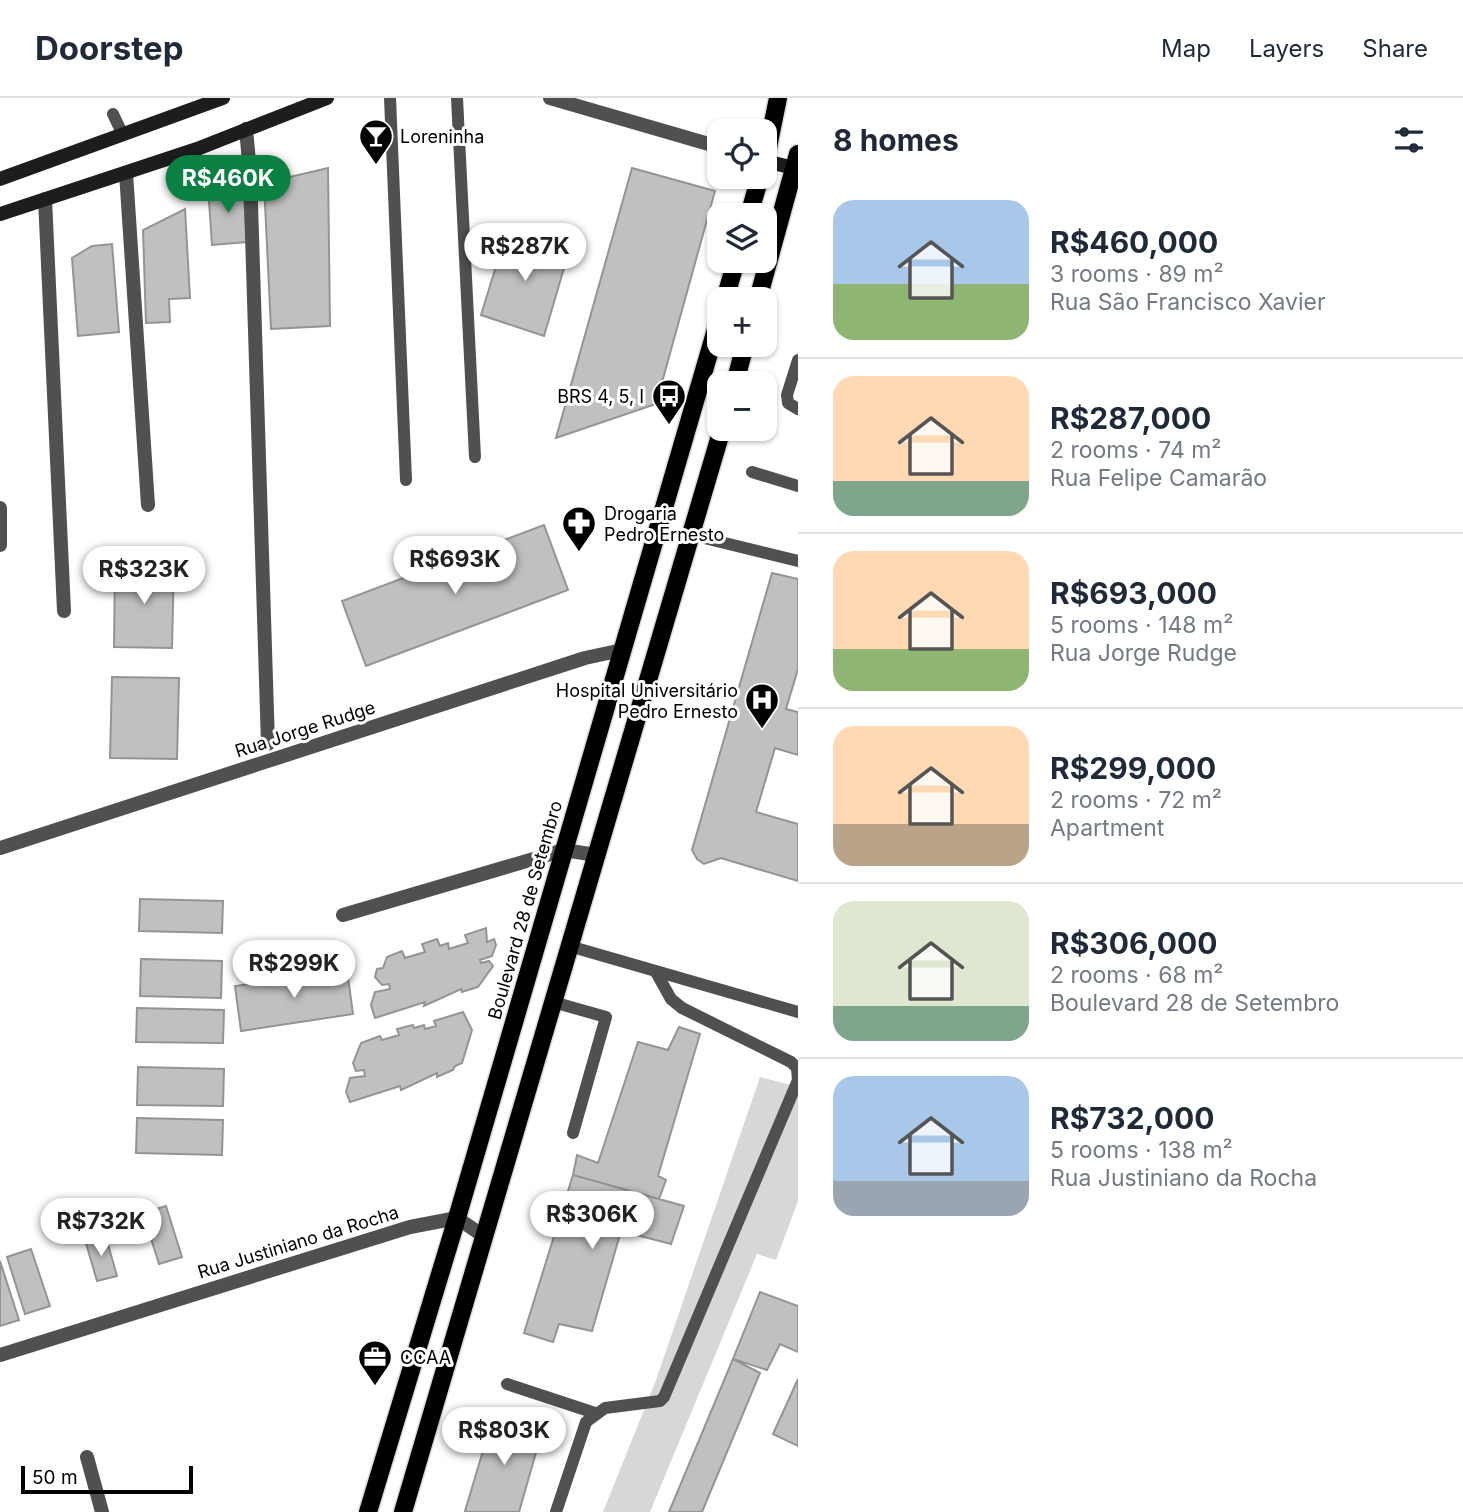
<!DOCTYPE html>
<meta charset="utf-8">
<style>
body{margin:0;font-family:Inter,sans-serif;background:#f2f2f3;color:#1f2937;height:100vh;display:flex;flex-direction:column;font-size:26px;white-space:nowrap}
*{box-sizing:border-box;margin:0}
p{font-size:23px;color:#747a83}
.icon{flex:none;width:38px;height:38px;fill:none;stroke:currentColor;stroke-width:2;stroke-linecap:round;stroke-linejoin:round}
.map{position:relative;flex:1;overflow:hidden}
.side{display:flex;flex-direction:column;background:#fff;width:665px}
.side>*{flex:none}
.controls{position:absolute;left:707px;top:21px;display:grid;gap:14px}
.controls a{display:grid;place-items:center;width:70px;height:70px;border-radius:14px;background:#fff;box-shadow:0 2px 5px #0004;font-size:35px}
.scale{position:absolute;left:21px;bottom:18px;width:172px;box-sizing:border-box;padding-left:7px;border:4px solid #000;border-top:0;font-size:19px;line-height:24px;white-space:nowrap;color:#000;-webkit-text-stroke:5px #fff;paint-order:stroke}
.price{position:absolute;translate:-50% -60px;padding:0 16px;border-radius:24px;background:#fff;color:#222;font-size:23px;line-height:46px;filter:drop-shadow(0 2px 4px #0008)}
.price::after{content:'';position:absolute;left:50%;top:42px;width:21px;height:16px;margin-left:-10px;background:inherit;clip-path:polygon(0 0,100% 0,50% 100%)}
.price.active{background:#0b8043;color:#fff}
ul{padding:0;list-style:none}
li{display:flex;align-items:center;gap:21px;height:175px;padding:0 35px}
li+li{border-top:2px solid #e0e1e3}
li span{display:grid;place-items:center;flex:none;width:196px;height:140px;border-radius:21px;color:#555}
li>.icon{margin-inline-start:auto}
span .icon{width:84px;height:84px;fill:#fffc;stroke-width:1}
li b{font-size:30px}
h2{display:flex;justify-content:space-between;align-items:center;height:84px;padding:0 35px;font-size:30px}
header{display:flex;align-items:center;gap:42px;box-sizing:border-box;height:98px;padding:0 35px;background:#fff;border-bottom:2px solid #e0e1e3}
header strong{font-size:33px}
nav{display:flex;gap:38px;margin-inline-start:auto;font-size:24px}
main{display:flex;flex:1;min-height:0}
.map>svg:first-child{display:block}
</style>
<header>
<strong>Doorstep</strong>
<nav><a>Map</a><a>Layers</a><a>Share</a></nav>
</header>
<main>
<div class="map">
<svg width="798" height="1414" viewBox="0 0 798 1414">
<rect width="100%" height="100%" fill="#fff"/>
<path fill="#d7d7d7" d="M760 979 798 989V1103L776 1162 757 1156 650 1414H603L656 1282Z"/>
<path fill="#c0c0c0" stroke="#949494" stroke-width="2" d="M328 70 330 228 271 231 264 85Z
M632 70 715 93 656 306 556 340Z
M243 86 247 144 212 147 208 89Z
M185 111 190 200 169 201 170 224 146 225 143 132Z
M506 136 542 138 567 160 544 238 481 217Z
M112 146 119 234 78 238 72 160 92 148Z
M544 427 568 492 366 568 342 503Z
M115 466 174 468 172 550 114 549Z
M772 475 798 481V571L786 611 798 614V657L775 650 756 714 798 726V783L721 760 704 766 697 761 692 752Z
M112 579 179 580 177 661 110 660Z
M140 801 223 803 222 835 139 833Z
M486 830 487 844 494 841 496 847 492 858 480 862 481 865 489 863 493 868 478 889 462 894 461 891 424 908 425 904 375 920 371 907 375 894 390 891 389 886 382 887 375 879 377 871 383 870 387 859 402 853 405 860 425 854 422 846 437 841 440 848 448 845 449 851 468 845 465 837Z
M141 861 222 863 221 900 140 898Z
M347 872 353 916 241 933 235 888Z
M137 910 224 912 223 945 136 944Z
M463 914 472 932 462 965 455 968 453 972 437 979V975L401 992 400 988 350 1004 346 994 350 980 365 978 364 972 356 973 353 965 361 945 380 938 382 942 399 937 397 931 413 927 414 930 424 927 425 931 436 928 434 923Z
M679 929 700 936 658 1078 666 1082 659 1101 573 1077 577 1057 598 1065 638 944 668 952Z
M138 969 224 971 223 1008 137 1007Z
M137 1020 223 1022 222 1057 136 1055Z
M573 1077 684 1108 671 1146 621 1133 592 1233 559 1226 553 1244 524 1235Z
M166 1108 182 1159 159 1166 143 1115Z
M105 1136 117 1178 97 1183 85 1142Z
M31 1151 50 1208 25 1216 7 1159Z
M0 1163 19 1222 0 1228Z
M760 1194 798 1208V1254L780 1246 767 1272 733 1261Z
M733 1261 760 1275 702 1414H669Z
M798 1281V1348L773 1336Z
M494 1316 543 1330 519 1414H468L465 1413Z"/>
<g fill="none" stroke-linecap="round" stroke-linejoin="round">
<g stroke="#dbdbdb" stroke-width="21">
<path id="primary" d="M765 64 778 0
M749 117 760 79
M725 201 736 163
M758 201 798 56
M735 285 745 247
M368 1414 457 1120 719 221
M403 1414 722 331"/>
</g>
<path stroke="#505050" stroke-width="12" d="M390 0 406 382
M457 0 475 359
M113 16 122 35
M798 262 787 297 788 305 798 311
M752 374 798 388
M692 437 798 463
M569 848 798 914
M553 904 606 919 573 1035
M507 1286 595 1315
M556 1414 586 1324 605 1310 660 1303 664 1299 798 982 797 970 791 964 682 910 671 901 656 874"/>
<path stroke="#505050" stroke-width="14" d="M550 0 719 49
M246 31 250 74 268 646
M126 75 148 407
M45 101 64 513
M0 410V447
M0 750 585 560 622 552
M343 817 564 752 596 757
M0 1257 410 1129 457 1120 485 1139
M87 1359 102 1414"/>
<path stroke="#1d1d1d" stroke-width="14" d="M765 63 798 71
M0 81 223 0
M0 116 197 51 327 0"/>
<use href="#primary" stroke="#000" stroke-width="18"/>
</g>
<defs>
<g id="bar-pin" transform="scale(1.75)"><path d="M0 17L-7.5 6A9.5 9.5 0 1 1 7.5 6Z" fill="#000" stroke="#fff"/><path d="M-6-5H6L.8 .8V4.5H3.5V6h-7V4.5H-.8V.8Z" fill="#fff"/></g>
<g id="bus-pin" transform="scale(1.75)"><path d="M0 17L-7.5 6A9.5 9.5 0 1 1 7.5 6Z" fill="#000" stroke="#fff"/><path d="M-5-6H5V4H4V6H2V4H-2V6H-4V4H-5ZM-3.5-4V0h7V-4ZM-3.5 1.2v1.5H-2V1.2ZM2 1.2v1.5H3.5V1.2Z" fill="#fff"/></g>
<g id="pharmacy-pin" transform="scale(1.75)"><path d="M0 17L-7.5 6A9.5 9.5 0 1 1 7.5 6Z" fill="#000" stroke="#fff"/><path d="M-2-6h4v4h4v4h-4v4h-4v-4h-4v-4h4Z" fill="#fff"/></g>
<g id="hospital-pin" transform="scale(1.75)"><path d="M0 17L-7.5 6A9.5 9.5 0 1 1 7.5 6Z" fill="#000" stroke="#fff"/><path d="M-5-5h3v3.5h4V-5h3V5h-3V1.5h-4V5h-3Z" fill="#fff"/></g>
<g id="office-pin" transform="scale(1.75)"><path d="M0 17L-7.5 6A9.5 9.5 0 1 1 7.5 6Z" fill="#000" stroke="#fff"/><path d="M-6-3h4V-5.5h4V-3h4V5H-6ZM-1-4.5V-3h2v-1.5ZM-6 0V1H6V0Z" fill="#fff"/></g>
</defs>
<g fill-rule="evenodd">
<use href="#bar-pin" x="376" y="38"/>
<use href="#bus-pin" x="669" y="298"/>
<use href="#pharmacy-pin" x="579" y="425"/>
<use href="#hospital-pin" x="762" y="602"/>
<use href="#office-pin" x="375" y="1259"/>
</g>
<g text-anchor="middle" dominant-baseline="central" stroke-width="6" stroke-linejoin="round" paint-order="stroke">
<g font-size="18" fill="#000" stroke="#fff" text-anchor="start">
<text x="400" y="38">Loreninha</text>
<text x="644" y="298" text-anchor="end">BRS 4, 5, I</text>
<text x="604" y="415">Drogaria<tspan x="604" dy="21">Pedro Ernesto</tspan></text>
<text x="738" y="592" text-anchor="end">Hospital Universitário<tspan x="738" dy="21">Pedro Ernesto</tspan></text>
<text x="400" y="1259">CCAA</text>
</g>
<g font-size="18" fill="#000" stroke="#fff">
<text transform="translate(305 631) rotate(-18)">Rua Jorge Rudge</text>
<text transform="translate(525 812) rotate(-74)">Boulevard 28 de Setembro</text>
<text transform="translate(298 1144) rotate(-17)">Rua Justiniano da Rocha</text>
</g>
</g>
</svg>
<div class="controls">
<a><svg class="icon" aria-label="locate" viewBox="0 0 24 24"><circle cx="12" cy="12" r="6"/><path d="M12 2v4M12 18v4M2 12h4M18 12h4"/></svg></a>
<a><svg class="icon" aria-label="layers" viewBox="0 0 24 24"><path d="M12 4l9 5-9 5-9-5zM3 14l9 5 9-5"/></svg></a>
<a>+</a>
<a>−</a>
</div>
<div class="scale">50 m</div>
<b class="price active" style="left:228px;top:117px">R$460K</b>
<b class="price" style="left:525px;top:185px">R$287K</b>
<b class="price" style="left:455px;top:498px">R$693K</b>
<b class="price" style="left:144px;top:508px">R$323K</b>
<b class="price" style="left:294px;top:902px">R$299K</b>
<b class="price" style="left:592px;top:1153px">R$306K</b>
<b class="price" style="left:101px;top:1160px">R$732K</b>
<b class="price" style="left:504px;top:1369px">R$803K</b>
</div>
<section class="side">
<h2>8 homes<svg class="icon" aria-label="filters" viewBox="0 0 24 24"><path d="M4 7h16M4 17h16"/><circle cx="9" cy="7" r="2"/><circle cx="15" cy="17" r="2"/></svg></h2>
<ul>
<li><span style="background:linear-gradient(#a9c7e8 60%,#8fb573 0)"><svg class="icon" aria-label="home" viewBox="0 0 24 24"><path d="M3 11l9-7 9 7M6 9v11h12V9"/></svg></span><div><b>R$460,000</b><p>3 rooms · 89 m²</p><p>Rua São Francisco Xavier</p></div></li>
<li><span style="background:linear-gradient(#ffd9b3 75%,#7fa58c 0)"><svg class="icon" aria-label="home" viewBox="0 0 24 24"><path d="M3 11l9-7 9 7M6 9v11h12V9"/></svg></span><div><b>R$287,000</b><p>2 rooms · 74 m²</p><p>Rua Felipe Camarão</p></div></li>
<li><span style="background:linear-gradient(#ffd9b3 70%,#8fb573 0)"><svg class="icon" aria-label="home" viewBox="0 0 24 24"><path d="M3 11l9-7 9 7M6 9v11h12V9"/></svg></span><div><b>R$693,000</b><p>5 rooms · 148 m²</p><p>Rua Jorge Rudge</p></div></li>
<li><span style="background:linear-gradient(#ffd9b3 70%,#b9a48a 0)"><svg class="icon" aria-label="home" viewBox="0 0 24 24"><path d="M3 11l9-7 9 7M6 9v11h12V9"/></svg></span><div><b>R$299,000</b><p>2 rooms · 72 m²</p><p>Apartment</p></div></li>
<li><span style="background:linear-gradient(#dfe7d0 75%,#7fa58c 0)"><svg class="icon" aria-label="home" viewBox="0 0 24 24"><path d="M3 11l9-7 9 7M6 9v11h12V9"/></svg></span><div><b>R$306,000</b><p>2 rooms · 68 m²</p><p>Boulevard 28 de Setembro</p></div></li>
<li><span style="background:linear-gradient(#a9c7e8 75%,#9aa5b1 0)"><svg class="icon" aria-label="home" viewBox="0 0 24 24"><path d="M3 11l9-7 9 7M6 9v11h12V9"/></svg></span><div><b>R$732,000</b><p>5 rooms · 138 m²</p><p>Rua Justiniano da Rocha</p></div></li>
</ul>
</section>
</main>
